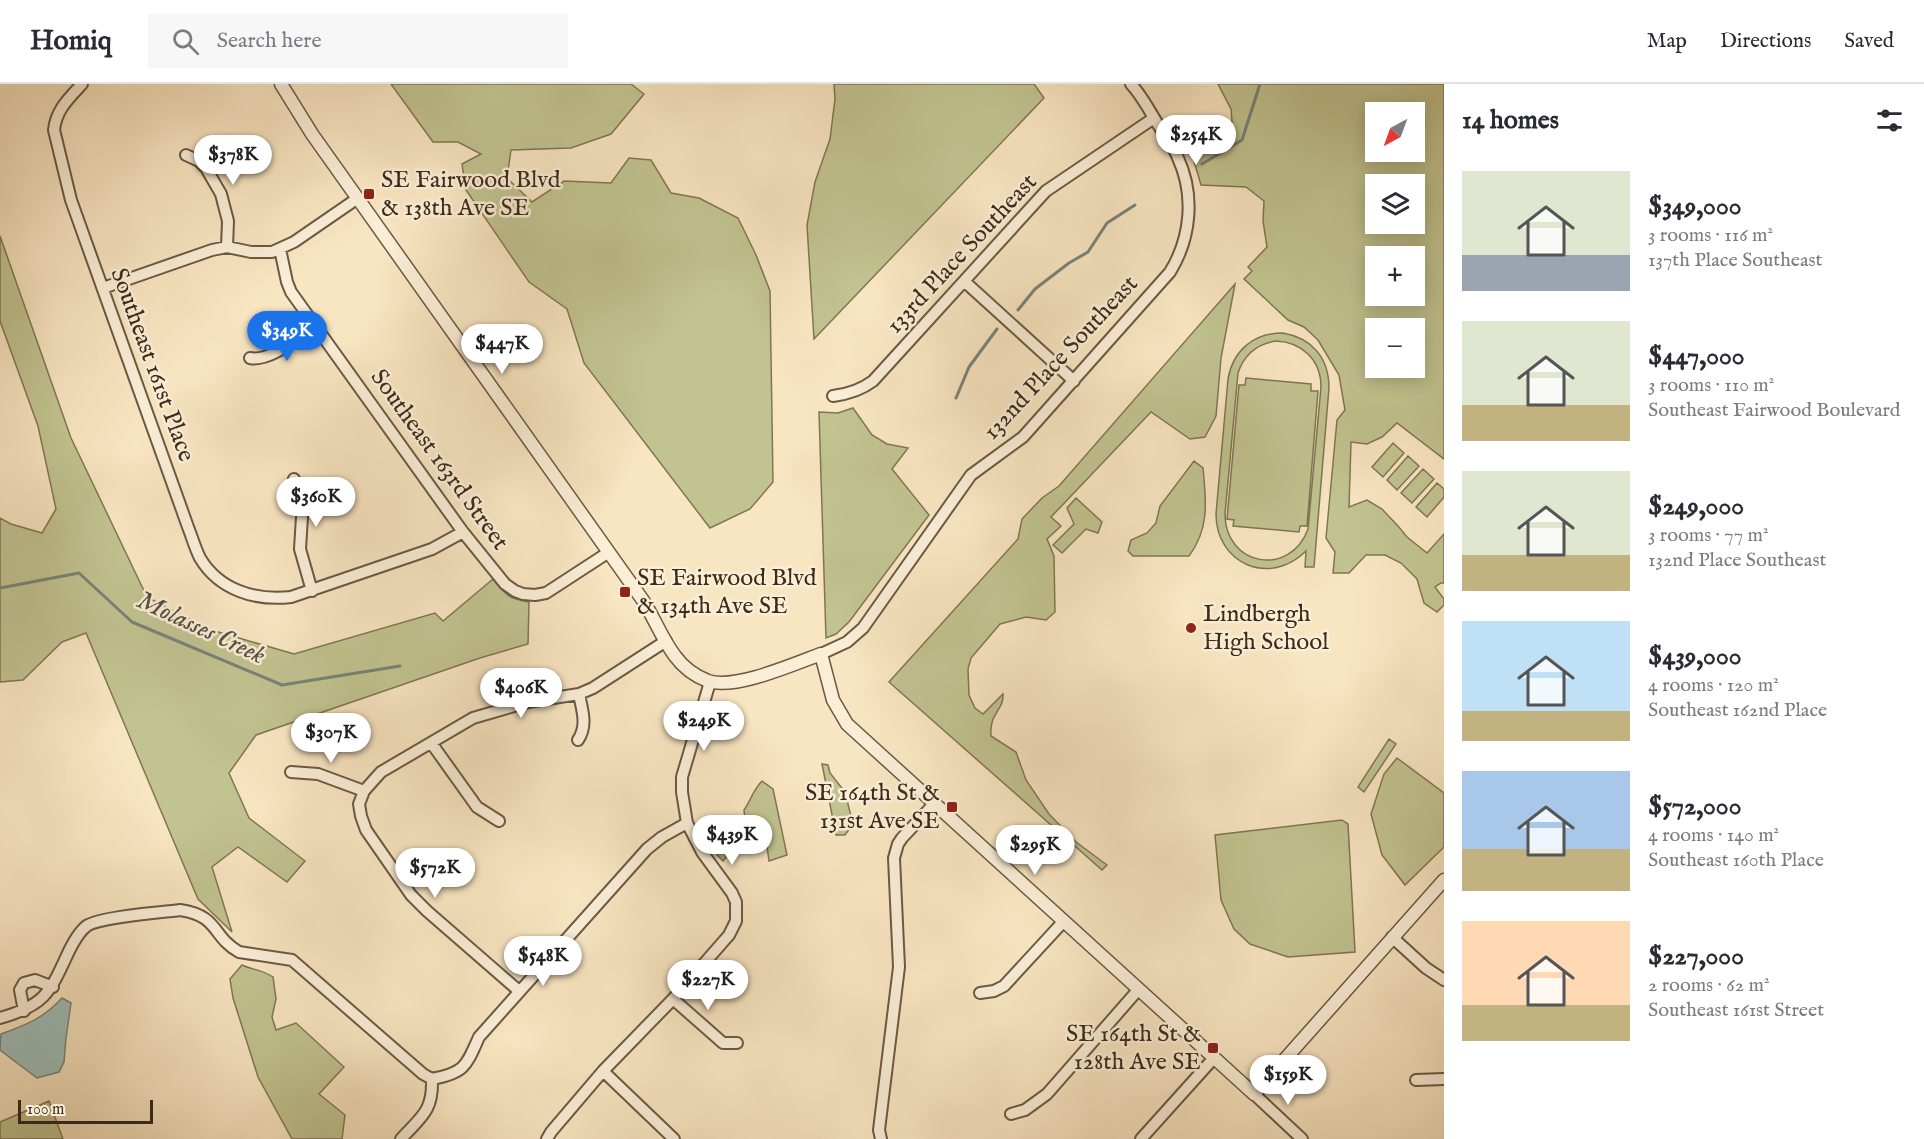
<!DOCTYPE html>
<meta charset="utf-8">
<style>
body{margin:0;font-family:"IM FELL English",serif;background:#f7f7f7;color:#2b2b33;height:100vh;display:flex;flex-direction:column;font-size:22px;white-space:nowrap}
*{box-sizing:border-box;margin:0}
p{font-size:20px;color:#7c7c81}
.icon{flex:none;width:33px;height:33px;fill:none;stroke:currentColor;stroke-width:2;stroke-linecap:round;stroke-linejoin:round}
.map{position:relative;flex:1;overflow:hidden}
.drawer{display:flex;flex-direction:column;background:#fff;width:480px}
.drawer>*{flex:none}
.needle{width:39px;rotate:221deg}
.fabs{position:absolute;left:1365px;top:18px;display:grid;gap:12px}
.fabs a{display:grid;place-items:center;width:60px;height:60px;border-radius:0px;background:#fff;box-shadow:0 3px 15px #0003;font-size:30px}
.scale{position:absolute;left:18px;bottom:15px;width:135px;box-sizing:border-box;padding-left:6px;border:3px solid #3e2a19;border-top:0;font-size:16px;line-height:21px;white-space:nowrap;color:#3e2a19;-webkit-text-stroke:4px #faeed7;paint-order:stroke}
.price{position:absolute;translate:-50% -51px;padding:0 14px;border-radius:21px;background:#fff;color:#222;font-size:20px;line-height:39px;filter:drop-shadow(0 2px 3px #0008)}
.price::after{content:'';position:absolute;left:50%;top:36px;width:18px;height:14px;margin-left:-9px;background:inherit;clip-path:polygon(0 0,100% 0,50% 100%)}
.price.selected{background:#1a73e8;color:#fff}
ul{padding:0;list-style:none}
li{display:flex;align-items:center;gap:18px;height:150px;padding:0 18px}
li span{display:grid;place-items:center;flex:none;width:168px;height:120px;border-radius:0px;color:#555}
li>.icon{margin-inline-start:auto}
span .icon{width:72px;height:72px;fill:#fffc;stroke-width:1}
li b{font-size:26px}
h2{display:flex;justify-content:space-between;align-items:center;height:72px;padding:0 18px;font-size:26px}
header{display:flex;align-items:center;gap:36px;box-sizing:border-box;height:84px;padding:0 30px;background:#fff;border-bottom:2px solid #e1e1e2}
header strong{font-size:28px}
nav{display:flex;gap:33px;margin-inline-start:auto;font-size:21px}
.search{width:420px;height:54px;background:#f7f7f7;display:flex;align-items:center;gap:15px;box-sizing:border-box;padding:0 21px;border-radius:0px;color:#7c7c81;font-size:22px}
main{display:flex;flex:1;min-height:0}
.map>svg:first-child{display:block}
</style>
<header>
<strong>Homiq</strong>
<div class="search"><svg class="icon" aria-label="search" viewBox="0 0 24 24"><circle cx="10" cy="10" r="6"/><path d="M15 15l6 6"/></svg>Search here</div>
<nav><a>Map</a><a>Directions</a><a>Saved</a></nav>
</header>
<main>
<div class="map">
<svg width="1444" height="1055" viewBox="0 0 1444 1055">
<rect width="100%" height="100%" fill="#f8e5c1"/>
<filter id="stains"><feTurbulence type="fractalNoise" baseFrequency=".00333" numOctaves="4"/><feColorMatrix values="0 0 0 0 .2 0 0 0 0 .09 0 0 0 0 .02 0 0 0 .5 -.17"/></filter>
<radialGradient id="worn" r=".72"><stop offset=".6" stop-color="#630" stop-opacity="0"/><stop offset="1" stop-color="#630" stop-opacity=".3"/></radialGradient>
<path fill="#c1c390" stroke="#807654" stroke-width="1.5" fill-rule="evenodd" d="M391 0H631L644 10 611 50 571 64 511 66 507 94 532 118 564 97 611 99 629 74 651 76 671 109 699 114 738 134 756 171 770 207 773 398 750 425 710 444 584 279 567 225 529 198 466 106 462 80 481 70 458 58H433Z
M834 0H1034L1044 14 814 255 807 141 815 98 830 55 835 15Z
M1218 0H1444V375L1397 339 1382 353 1367 360 1351 358 1349 423 1367 416 1382 425 1398 442 1407 453 1427 469 1444 450V499H1441L1435 503 1444 515V521L1437 528 1424 519 1417 495 1401 479 1385 471H1366L1349 489H1333L1335 468 1326 454 1337 336 1345 326 1339 291 1318 256 1304 243 1288 236 1244 195 1252 187 1248 183 1267 163 1263 137 1264 117 1246 103 1201 101 1188 57 1232 38 1231 25ZM1376 28H1414V68H1376ZM1376 100H1414V140H1376ZM1376 172H1414V212H1376ZM1376 244H1414V284H1376Z
M0 152 71 354 147 513 208 545 294 570 435 529 443 537 493 495C506 511 508 515 529 518L528 560 480 574 256 651 229 689 249 734 305 777 287 798 238 763 212 783 232 848 198 815 86 549 62 558 23 596 0 598V434L11 440 42 449 56 425 38 342 0 237Z
M1235 200 1221 274 1216 332 1205 353 1190 355 1151 328 1051 433 1061 442 1047 455 1054 472 1055 528 1046 536 1026 533 1000 540 971 574 968 585 969 611 975 624 983 630 1003 610C1004 627 989 628 991 652L1016 668 1026 696 1049 730 1076 758 1107 781 1102 786 889 598 1018 455 1022 435 1042 414 1059 402Z
M1283 249C1312 254 1329 274 1329 304L1314 483H1305L1306 467C1270 503 1216 480 1216 430L1228 295C1233 266 1254 249 1283 249ZM1276 257C1302 258 1321 276 1321 303L1308 445C1290 494 1225 482 1225 430L1238 289C1244 271 1257 260 1276 257Z
M1246 294 1311 300V307H1318L1307 442H1300L1299 448 1233 442 1234 436 1227 435 1239 301H1245Z
M853 324 872 351 887 360 908 364 892 385 929 431 849 538 836 550 826 554 819 328 838 329Z
M1393 359 1404 369 1383 393 1372 383Z
M1408 372 1419 382 1397 406 1387 396Z
M1194 377 1203 384C1206 416 1210 444 1189 472H1133L1128 467 1131 456 1147 449 1156 439 1160 422Z
M1423 385 1434 395 1412 419 1401 409Z
M1437 399 1444 405V413L1427 433 1416 423Z
M1076 414 1102 438 1098 449 1086 445 1062 469 1053 461 1074 440 1067 424Z
M1389 655 1396 660 1364 708 1358 703Z
M1397 674 1444 709V763L1405 801 1382 771 1371 730 1384 690Z
M822 680 828 681 830 689 845 708 853 740 845 751H836Z
M762 697 773 705 787 771 769 777 766 755 756 751 738 758 723 777 717 771 745 735 744 726C751 716 753 706 762 697Z
M1342 736 1348 740 1355 868 1288 873 1250 860 1234 845 1221 816 1215 751Z
M242 881C253 886 263 886 273 893L276 915 272 933 276 946 296 939 344 983 319 1010 345 1031 342 1055H292L258 993 233 914 230 895Z
M49 1017 63 1055H0V1038Z"/>
<path fill="#9fbeb9" stroke="#788379" stroke-width="1.5" d="M62 914 71 919 66 954 64 978 59 988 37 994 0 966 1 950C26 941 44 934 62 914Z"/>
<g fill="none" stroke-linecap="round" stroke-linejoin="round">
<path stroke="#788379" stroke-width="3" d="M1202 80 1242 56 1260 0
M1018 226 1035 205 1069 179 1088 168 1107 139 1135 121
M956 314 969 283 997 245
M0 504 79 489 132 538 282 601 400 582"/>
<g stroke="#6c5943" stroke-width="14">
<path id="minor" d="M82 0C69 14 56 26 54 46L71 116 188 443C192 453 195 464 200 474 219 506 255 517 291 513L432 465 463 448
M186 71 199 77 206 84 221 110 228 137 227 163
M280 165 287 198 291 208 463 448 505 500 515 507 523 510 535 511 546 509 609 468
M964 197 1074 297
M103 204 212 166 227 163 251 168H272L294 158 358 114
M250 274C271 278 298 253 315 242
M833 312C849 310 861 306 873 297L1046 107 1154 34
M294 395 303 417 300 465 312 507
M821 570 847 558 863 544 971 391 1023 353 1170 188C1191 154 1195 111 1178 74 1174 63 1165 52 1159 42 1150 28 1143 13 1131 0
M578 656C588 641 582 626 579 610
M432 660 477 723 499 737
M291 688 318 690 364 707
M1392 853 1426 884 1444 896
M519 907 427 827 411 811 366 746 361 732 359 720 364 707 381 688 473 634 528 618 579 610 593 604 666 557
M980 909 994 907 1004 902 1063 838
M673 915 723 959H737
M24 927 20 906 24 899 35 896 53 903
M0 934C46 921 50 908 69 867 73 859 80 846 88 841 106 832 158 829 180 826 220 832 211 852 239 868L292 876 423 990 432 995
M603 987 674 1055
M1416 996 1444 995
M1254 1010 1302 1055
M1011 1030 1025 1026 1047 1010 1138 906
M401 1055C422 1032 433 1027 432 995 465 989 466 982 479 953L647 765 662 753 687 739
M547 1055 551 1048 603 987 673 915 729 851 736 837V818L732 809 702 768 687 739 682 708V693L710 598
M881 1055 879 1046 899 883 894 774 898 760 902 754 934 720
M1141 1055 1213 975"/>
</g>
<g stroke="#6c5943" stroke-width="15">
<path id="tertiary" d="M281 0 312 50 642 515C654 533 662 555 675 572 683 583 695 592 708 597 735 606 794 580 821 570L833 616 847 640 1254 1010 1444 796"/>
</g>
<use href="#minor" stroke="#faeed7" stroke-width="10"/>
<use href="#tertiary" stroke="#faeed7" stroke-width="12"/>
</g>
<g fill="#8f2418" stroke="#faeed7" stroke-width="2">
<rect x="363" y="104" width="12" height="12" rx="3"/>
<rect x="619" y="502" width="12" height="12" rx="3"/>
<circle cx="1191" cy="544" r="6"/>
<rect x="946" y="717" width="12" height="12" rx="3"/>
<rect x="1207" y="958" width="12" height="12" rx="3"/>
</g>
<g text-anchor="middle" dominant-baseline="central" stroke-width="5" stroke-linejoin="round" paint-order="stroke">
<g font-size="24" fill="#3e2a19" stroke="#faeed7" text-anchor="start">
<text x="381" y="96">SE Fairwood Blvd<tspan x="381" dy="28">&amp; 138th Ave SE</tspan></text>
<text x="637" y="494">SE Fairwood Blvd<tspan x="637" dy="28">&amp; 134th Ave SE</tspan></text>
<text x="1203" y="530">Lindbergh<tspan x="1203" dy="28">High School</tspan></text>
<text x="940" y="709" text-anchor="end">SE 164th St &amp;<tspan x="940" dy="28">131st Ave SE</tspan></text>
<text x="1201" y="950" text-anchor="end">SE 164th St &amp;<tspan x="1201" dy="28">128th Ave SE</tspan></text>
</g>
<g font-size="24" fill="#3e2a19" stroke="#faeed7">
<text transform="translate(962 170) rotate(-47)">133rd Place Southeast</text>
<text transform="translate(1061 274) rotate(-47)">132nd Place Southeast</text>
<text transform="translate(152 281) rotate(70)">Southeast 161st Place</text>
<text transform="translate(439 376) rotate(54)">Southeast 163rd Street</text>
</g>
<g font-size="26" font-style="italic" fill="#564f41" stroke="#faeed7">
<text transform="translate(201 544) rotate(25)">Molasses Creek</text>
</g>
</g>
<rect width="100%" height="100%" filter="url(#stains)"/>
<rect width="100%" height="100%" fill="url(#worn)"/>
</svg>
<div class="fabs">
<a><svg class="needle" viewBox="-14 -14 28 28"><path d="M0-13l5 13h-10z" fill="#e53935"/><path d="M0 13l5-13h-10z" fill="#7c7c81"/></svg></a>
<a><svg class="icon" aria-label="layers" viewBox="0 0 24 24"><path d="M12 4l9 5-9 5-9-5zM3 14l9 5 9-5"/></svg></a>
<a>+</a>
<a>−</a>
</div>
<div class="scale">100 m</div>
<b class="price" style="left:1196px;top:82px">$254K</b>
<b class="price" style="left:233px;top:102px">$378K</b>
<b class="price selected" style="left:287px;top:278px">$349K</b>
<b class="price" style="left:502px;top:291px">$447K</b>
<b class="price" style="left:316px;top:444px">$360K</b>
<b class="price" style="left:521px;top:635px">$406K</b>
<b class="price" style="left:704px;top:668px">$249K</b>
<b class="price" style="left:331px;top:680px">$307K</b>
<b class="price" style="left:732px;top:782px">$439K</b>
<b class="price" style="left:1035px;top:792px">$295K</b>
<b class="price" style="left:435px;top:815px">$572K</b>
<b class="price" style="left:543px;top:903px">$548K</b>
<b class="price" style="left:708px;top:927px">$227K</b>
<b class="price" style="left:1288px;top:1022px">$159K</b>
</div>
<section class="drawer">
<h2>14 homes<svg class="icon" aria-label="filters" viewBox="0 0 24 24"><path d="M4 7h16M4 17h16"/><circle cx="9" cy="7" r="2"/><circle cx="15" cy="17" r="2"/></svg></h2>
<ul>
<li><span style="background:linear-gradient(#dfe7d0 70%,#9aa5b1 0)"><svg class="icon" aria-label="home" viewBox="0 0 24 24"><path d="M3 11l9-7 9 7M6 9v11h12V9"/></svg></span><div><b>$349,000</b><p>3 rooms · 116 m²</p><p>137th Place Southeast</p></div></li>
<li><span style="background:linear-gradient(#dfe7d0 70%,#c2b280 0)"><svg class="icon" aria-label="home" viewBox="0 0 24 24"><path d="M3 11l9-7 9 7M6 9v11h12V9"/></svg></span><div><b>$447,000</b><p>3 rooms · 110 m²</p><p>Southeast Fairwood Boulevard</p></div></li>
<li><span style="background:linear-gradient(#dfe7d0 70%,#c2b280 0)"><svg class="icon" aria-label="home" viewBox="0 0 24 24"><path d="M3 11l9-7 9 7M6 9v11h12V9"/></svg></span><div><b>$249,000</b><p>3 rooms · 77 m²</p><p>132nd Place Southeast</p></div></li>
<li><span style="background:linear-gradient(#bfe0f5 75%,#c2b280 0)"><svg class="icon" aria-label="home" viewBox="0 0 24 24"><path d="M3 11l9-7 9 7M6 9v11h12V9"/></svg></span><div><b>$439,000</b><p>4 rooms · 120 m²</p><p>Southeast 162nd Place</p></div></li>
<li><span style="background:linear-gradient(#a9c7e8 65%,#c2b280 0)"><svg class="icon" aria-label="home" viewBox="0 0 24 24"><path d="M3 11l9-7 9 7M6 9v11h12V9"/></svg></span><div><b>$572,000</b><p>4 rooms · 140 m²</p><p>Southeast 160th Place</p></div></li>
<li><span style="background:linear-gradient(#ffd9b3 70%,#c2b280 0)"><svg class="icon" aria-label="home" viewBox="0 0 24 24"><path d="M3 11l9-7 9 7M6 9v11h12V9"/></svg></span><div><b>$227,000</b><p>2 rooms · 62 m²</p><p>Southeast 161st Street</p></div></li>
</ul>
</section>
</main>
